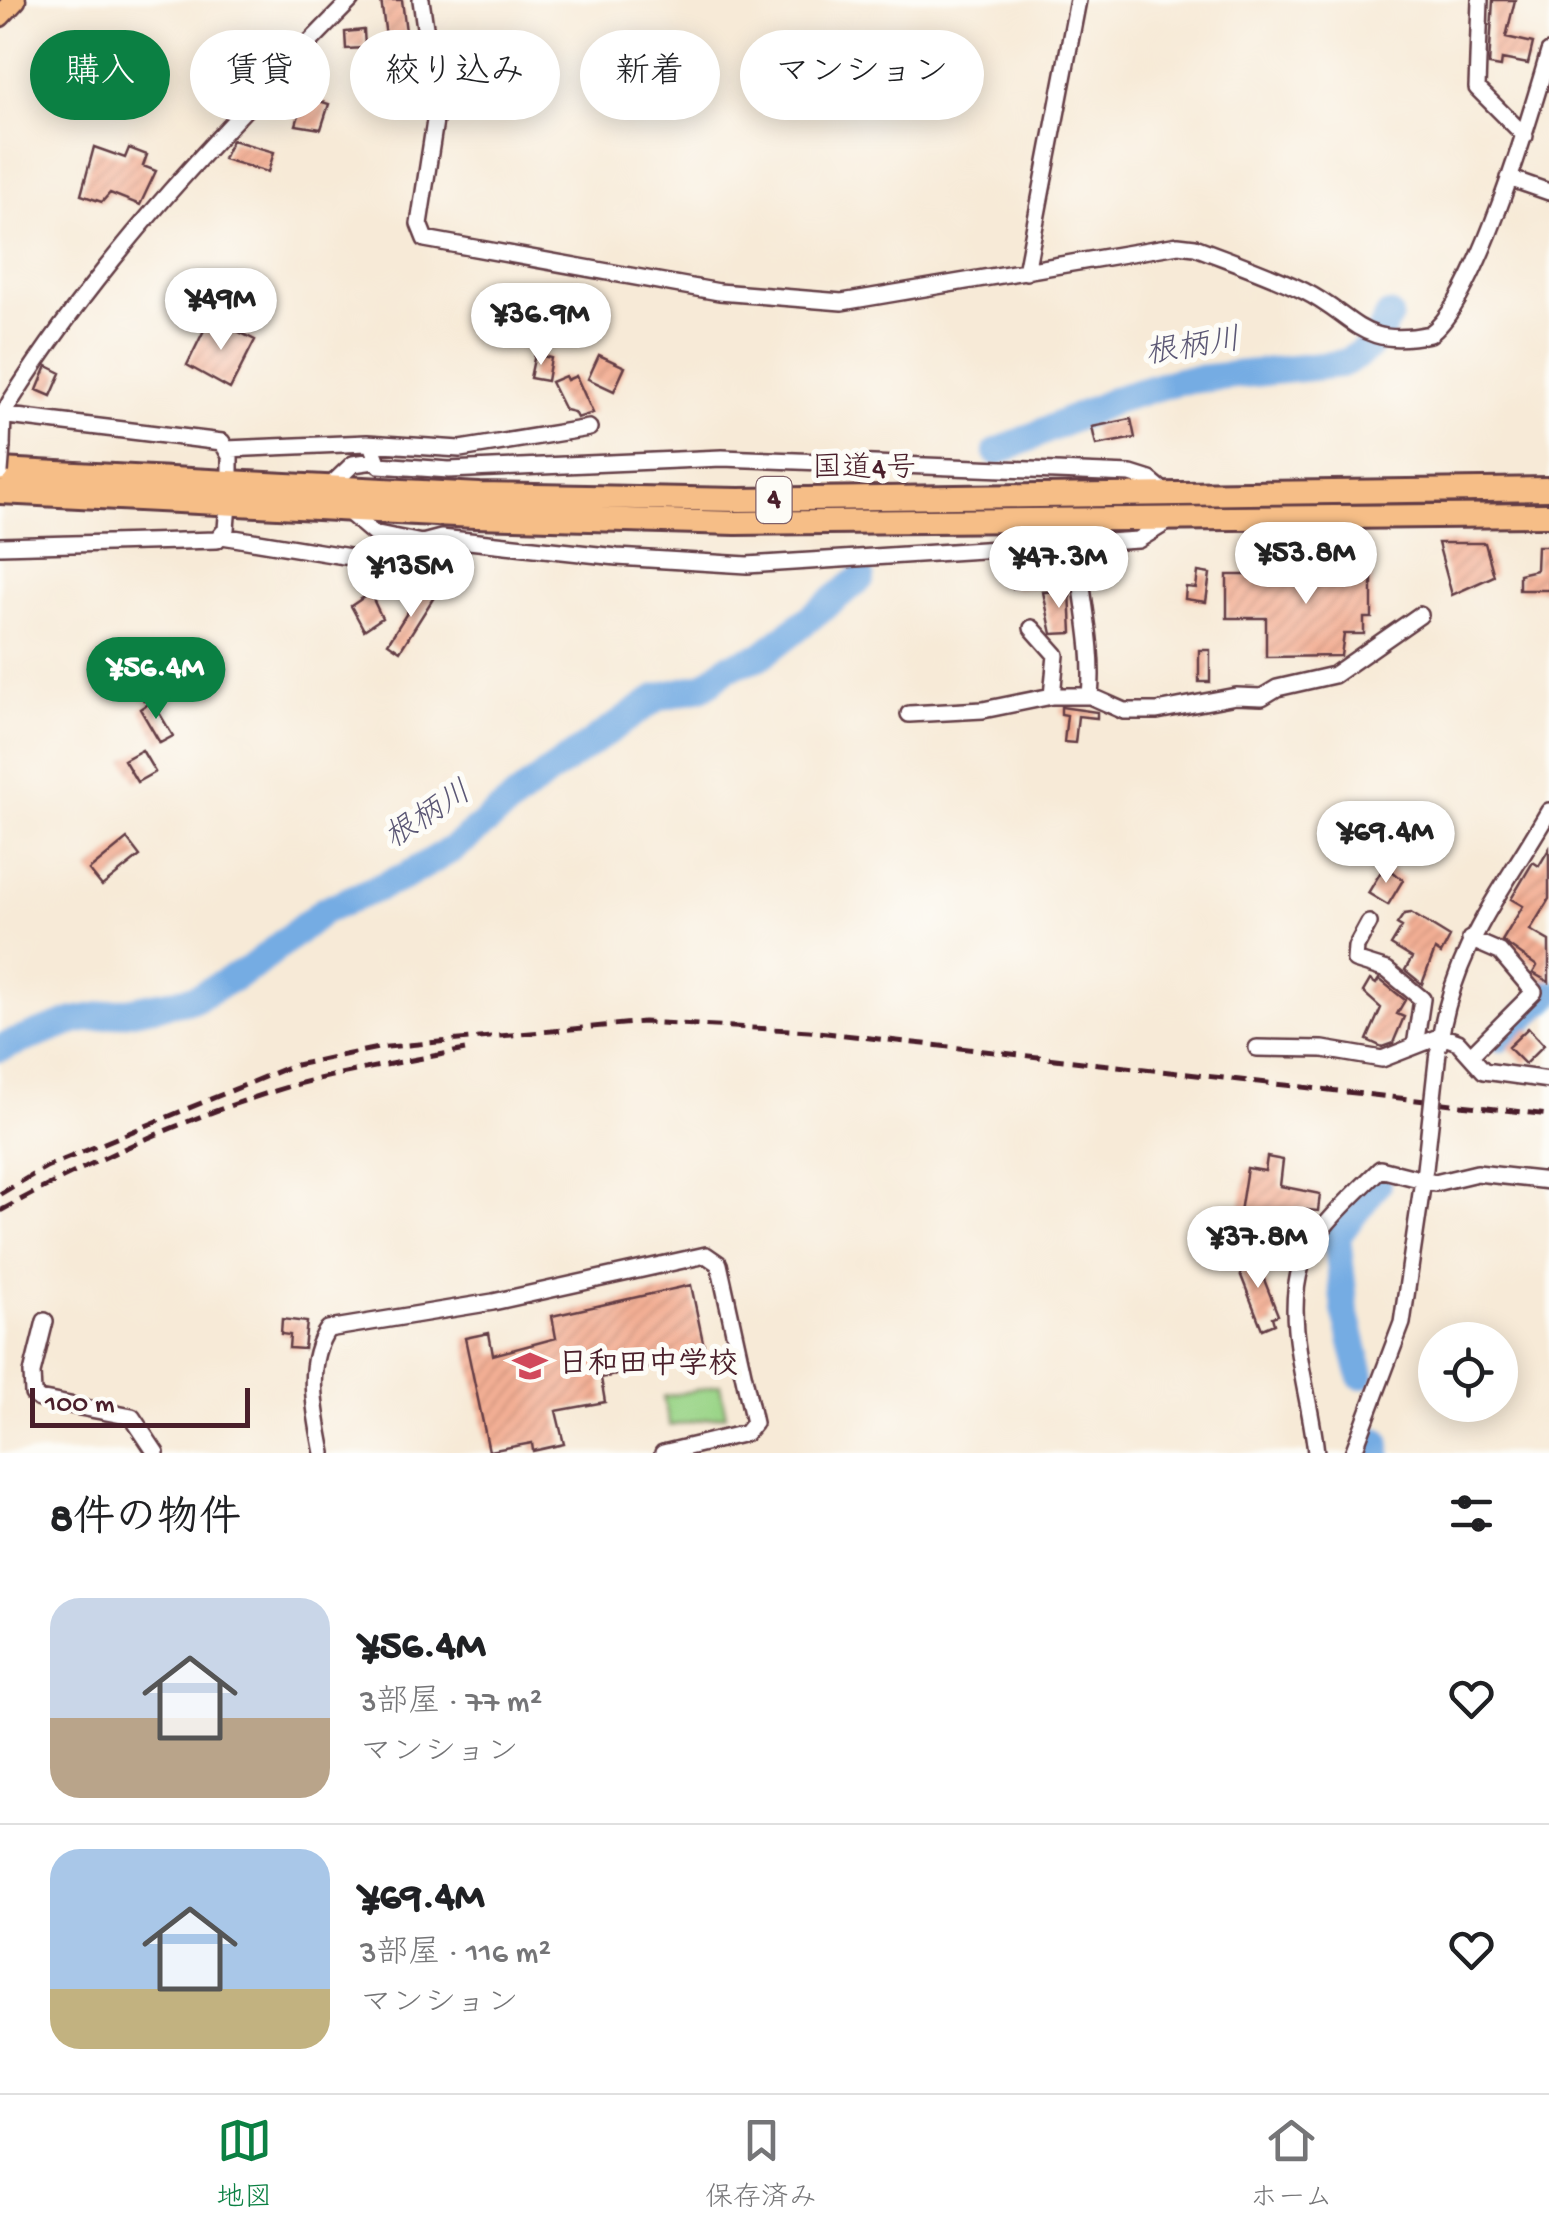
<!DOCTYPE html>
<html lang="ja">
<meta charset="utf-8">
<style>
body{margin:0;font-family:"Gochi Hand","Klee One",sans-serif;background:#f2f2f2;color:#202124;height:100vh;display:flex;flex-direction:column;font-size:38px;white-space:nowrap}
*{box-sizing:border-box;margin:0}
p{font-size:32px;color:#757577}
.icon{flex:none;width:55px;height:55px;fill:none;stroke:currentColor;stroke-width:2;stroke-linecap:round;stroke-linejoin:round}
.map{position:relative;height:1453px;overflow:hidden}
.side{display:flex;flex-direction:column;background:#fff;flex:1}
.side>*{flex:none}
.top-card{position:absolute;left:30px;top:30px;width:1000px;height:90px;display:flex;gap:20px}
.buttons{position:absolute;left:1418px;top:1322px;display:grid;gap:20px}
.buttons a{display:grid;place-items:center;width:100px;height:100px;border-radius:50%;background:#fff;box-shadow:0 5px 25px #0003;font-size:50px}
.scale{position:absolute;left:30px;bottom:25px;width:220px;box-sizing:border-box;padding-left:10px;border:5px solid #4a1f2b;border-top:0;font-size:28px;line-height:35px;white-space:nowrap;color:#4a1f2b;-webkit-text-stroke:8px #fdfcf7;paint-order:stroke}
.price{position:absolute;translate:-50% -85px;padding:0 22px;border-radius:35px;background:#fff;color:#222;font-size:32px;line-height:65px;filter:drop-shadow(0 2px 5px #0008)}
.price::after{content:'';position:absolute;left:50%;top:60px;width:30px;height:22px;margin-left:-15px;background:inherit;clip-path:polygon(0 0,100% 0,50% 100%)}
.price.selected{background:#0b8043;color:#fff}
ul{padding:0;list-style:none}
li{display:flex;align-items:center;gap:30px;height:250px;padding:0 50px}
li+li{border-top:2px solid #e0e0e0}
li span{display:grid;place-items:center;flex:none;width:280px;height:200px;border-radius:30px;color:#555}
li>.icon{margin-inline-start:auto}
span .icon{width:120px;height:120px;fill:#fffc;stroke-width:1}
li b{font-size:42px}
h2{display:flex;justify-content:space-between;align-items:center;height:120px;padding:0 50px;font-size:42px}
.tag{padding:0 35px;border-radius:45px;background:#fff;box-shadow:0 5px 25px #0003;font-size:35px;line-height:90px}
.tag.selected{background:#0b8043;color:#fff}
.dock{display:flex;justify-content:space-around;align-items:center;height:140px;border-top:2px solid #e0e0e0;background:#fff;font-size:28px;color:#757577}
.dock a{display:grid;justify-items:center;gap:5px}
.dock .selected{color:#0b8043}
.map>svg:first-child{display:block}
</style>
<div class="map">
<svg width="1549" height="1453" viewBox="0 0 1549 1453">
<defs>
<pattern id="building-hatch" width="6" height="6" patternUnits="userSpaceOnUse" patternTransform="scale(2.5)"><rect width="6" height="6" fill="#f3af94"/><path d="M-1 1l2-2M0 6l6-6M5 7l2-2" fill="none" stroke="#d29680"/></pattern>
</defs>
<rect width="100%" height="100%" fill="#fdfcf7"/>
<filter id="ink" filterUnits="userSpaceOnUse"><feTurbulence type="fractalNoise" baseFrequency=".01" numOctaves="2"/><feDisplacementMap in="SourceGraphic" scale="20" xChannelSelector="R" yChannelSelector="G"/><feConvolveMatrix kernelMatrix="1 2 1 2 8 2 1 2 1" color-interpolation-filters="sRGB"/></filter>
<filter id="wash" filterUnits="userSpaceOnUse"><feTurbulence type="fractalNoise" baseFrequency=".0048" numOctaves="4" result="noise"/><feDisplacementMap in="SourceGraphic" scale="40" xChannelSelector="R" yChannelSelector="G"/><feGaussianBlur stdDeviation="2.25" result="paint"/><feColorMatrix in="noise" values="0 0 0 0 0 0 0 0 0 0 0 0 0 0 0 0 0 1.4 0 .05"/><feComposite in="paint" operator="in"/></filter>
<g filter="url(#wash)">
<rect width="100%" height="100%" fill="#f7ead7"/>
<path fill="#9bd589" stroke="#727a5a" stroke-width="2.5" d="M720 1385 726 1415 670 1426 663 1397Z"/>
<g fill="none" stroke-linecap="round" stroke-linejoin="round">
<path stroke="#74ace3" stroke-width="28" d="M997 452 1117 399 1178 381 1340 364C1367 354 1376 341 1389 316
M1501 1038 1549 994
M0 1048 74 1021 196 998 251 968 323 911 406 876 454 848 548 773 658 697 705 686 728 667 761 656 861 578
M1361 1375 1345 1310 1337 1236 1377 1184
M1376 1441 1378 1453"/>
</g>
<g id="blocks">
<path fill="url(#building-hatch)" d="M381 0H402L410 63 390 66Z
M1493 0H1515L1506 37 1533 43 1528 64 1502 59 1501 67 1489 65Z
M364 30 365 48 346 49 345 32Z
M280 89 329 104 321 129 296 125 299 115 270 106Z
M232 140 274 152 268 172 223 159Z
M94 147 125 158 129 148 147 155 143 166 156 171 140 205 110 193 102 202 81 195Z
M210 318 255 340 230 389 187 365Z
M535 354 551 358 547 381 530 378Z
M599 355 625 367 614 391 588 379Z
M47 366 61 373 51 396 37 390Z
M565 376 567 380 576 376 593 413 577 418 574 412 565 410 551 382Z
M1131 419 1135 438 1096 445 1092 427Z
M1438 543H1485L1494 576 1452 595Z
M1537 546H1549V590H1519V574L1536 570Z
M1340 550H1363V575H1372V618H1364V634H1344L1341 656 1266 657V618H1227V575H1335Z
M1033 570 1034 587 1013 588 1012 571Z
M1198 572 1210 574 1206 602 1185 599 1186 587 1196 588Z
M422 589 434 597 400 651 388 643Z
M1070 591 1072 633 1052 634 1043 592Z
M370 593 382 618 364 630 351 606Z
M1199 650H1210V682H1199Z
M134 654 157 694 144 701 134 684 112 697 102 680 124 667 120 662Z
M152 701 173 736 160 743 140 709Z
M1061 707 1097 712V718L1078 716 1075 743 1064 742 1067 715 1061 714Z
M142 750 155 772 137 782 124 760Z
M127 839 140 856 102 886 89 870Z
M1549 849V899L1530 930 1549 941V982L1533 973 1537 966 1502 941 1523 906 1511 899 1533 862 1539 866Z
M1385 865 1403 880 1388 905 1368 893Z
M1411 913 1450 937 1441 954 1435 950 1422 984 1405 970 1412 958 1391 945 1402 927 1397 924 1404 914Z
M1379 979 1405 1000 1397 1014 1404 1017 1393 1043 1382 1047 1367 1040 1381 1008 1363 992 1370 980 1376 984Z
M1528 1028 1544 1045 1525 1064 1508 1047Z
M1267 1157 1283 1160 1280 1186 1320 1194 1318 1211 1297 1209 1296 1217 1263 1213 1262 1221 1246 1218 1247 1213 1240 1212 1247 1168 1265 1171Z
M1243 1253 1254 1254 1278 1315 1272 1317 1274 1324 1262 1329 1240 1273Z
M691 1285 706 1356 601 1378 605 1402 556 1411 564 1444 533 1451 532 1443 489 1451 465 1338 489 1333 493 1355 556 1338 552 1316Z
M282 1319 307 1322 304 1349 289 1348 290 1335 281 1334Z"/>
</g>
</g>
<g filter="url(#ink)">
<use href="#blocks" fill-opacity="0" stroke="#643d45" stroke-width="2.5"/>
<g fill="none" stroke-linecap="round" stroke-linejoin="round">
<g stroke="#643d45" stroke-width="20">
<path id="minor" d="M421 0 437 108 419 224 425 239 719 292 842 302 1178 245 1195 247C1231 261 1269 274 1304 291 1356 317 1360 349 1430 334 1476 302 1532 111 1549 52
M1480 0 1477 88 1525 136
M1509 178 1549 192
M1026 272 1078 0
M0 415 222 442 230 456V481
M371 444 379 465 449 470 722 458 1131 474 1150 480 1168 495
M2 446 3 415 10 402C104 253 228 125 351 0
M226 449 367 443 460 449 589 428
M329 487 353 464 374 461
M346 510 373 533 422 543
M222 536 356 558 405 560 422 543 441 538 617 557 747 565 1138 540 1172 519
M1077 542C1080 593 1095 645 1090 696
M0 546 217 540 226 529 228 504
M1032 628 1056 655 1052 696
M909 714 983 710 1052 696H1090L1124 711H1157L1236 696 1262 697 1277 688 1334 675 1420 615
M1369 923 1356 947 1355 960 1387 970 1422 999 1415 1046
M1470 939 1500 952 1534 992 1471 1055
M1439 1045C1455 944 1500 896 1549 811
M1257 1048 1323 1049 1382 1059 1441 1036 1458 1042 1484 1071 1549 1080
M45 1321 32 1373 33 1394 39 1399 132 1417 156 1453
M323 1453C316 1415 303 1364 328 1329L493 1302 706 1255 719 1264 754 1423 746 1433 663 1453
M1316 1453C1311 1396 1283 1323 1301 1266 1312 1231 1354 1195 1380 1169L1435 1183 1477 1173 1549 1181
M1353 1453 1402 1323 1424 1173"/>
</g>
<g stroke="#643d45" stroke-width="25">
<path id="major" d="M0 16 15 0"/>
</g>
<g stroke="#643d45" stroke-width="28">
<path id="highway" d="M0 470 480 495 739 500 1549 489
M0 492 475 516 736 523 1549 515"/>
</g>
<use href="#minor" stroke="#fff" stroke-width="15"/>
<use href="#major" stroke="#f6be87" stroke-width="20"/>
<use href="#highway" stroke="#f6be87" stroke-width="22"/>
<path stroke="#4a1f2b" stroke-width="5" stroke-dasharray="15 8" stroke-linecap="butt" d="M0 1194 46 1167 291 1066 378 1048 643 1022 809 1031 1549 1115
M0 1211C93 1160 195 1113 298 1084 352 1070 409 1061 465 1050"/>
<g stroke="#643d45" stroke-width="20" stroke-linecap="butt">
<path id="minor-bridge" d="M0 472 2 446
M1425 1169 1438 1052"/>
</g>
<use href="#minor-bridge" stroke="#fff" stroke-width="15"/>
</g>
</g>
<defs>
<g id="school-bare" transform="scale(2.7)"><path d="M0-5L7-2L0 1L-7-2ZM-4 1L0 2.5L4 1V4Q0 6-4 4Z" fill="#d1495b" stroke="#fdfcf7" stroke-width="2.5" paint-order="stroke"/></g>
</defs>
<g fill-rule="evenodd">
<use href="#school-bare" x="530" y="1366"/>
</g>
<g text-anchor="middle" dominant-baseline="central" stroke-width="10" stroke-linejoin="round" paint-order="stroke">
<rect fill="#fdfcf7" stroke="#806168" stroke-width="2.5" x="756.5" y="477" width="35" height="46" rx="8"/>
<g font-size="28" font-weight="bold" fill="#4a1f2b">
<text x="774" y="500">4</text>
</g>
<g font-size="30" fill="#4a1f2b" stroke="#fdfcf7">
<text x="864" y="470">国道4号</text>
</g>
<g font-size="30" font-weight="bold" fill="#4a1f2b" stroke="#fdfcf7" text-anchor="start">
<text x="558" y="1366">日和田中学校</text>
</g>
<g font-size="32" font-style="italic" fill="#5b5775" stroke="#fdfcf7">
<text transform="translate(1193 349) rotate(-9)">根柄川</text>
<text transform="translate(429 817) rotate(-33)">根柄川</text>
</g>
</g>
</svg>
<div class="buttons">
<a><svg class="icon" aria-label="locate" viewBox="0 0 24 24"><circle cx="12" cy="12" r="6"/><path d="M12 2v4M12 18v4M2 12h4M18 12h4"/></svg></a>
</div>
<div class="scale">100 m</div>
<b class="price" style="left:221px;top:353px">¥49M</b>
<b class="price" style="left:541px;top:368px">¥36.9M</b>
<b class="price" style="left:1306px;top:607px">¥53.8M</b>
<b class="price" style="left:1059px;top:611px">¥47.3M</b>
<b class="price" style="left:411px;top:620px">¥135M</b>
<b class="price selected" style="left:156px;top:722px">¥56.4M</b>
<b class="price" style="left:1386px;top:886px">¥69.4M</b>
<b class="price" style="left:1258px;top:1291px">¥37.8M</b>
<div class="top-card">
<a class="tag selected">購入</a>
<a class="tag">賃貸</a>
<a class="tag">絞り込み</a>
<a class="tag">新着</a>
<a class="tag">マンション</a>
</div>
</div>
<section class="side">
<h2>8件の物件<svg class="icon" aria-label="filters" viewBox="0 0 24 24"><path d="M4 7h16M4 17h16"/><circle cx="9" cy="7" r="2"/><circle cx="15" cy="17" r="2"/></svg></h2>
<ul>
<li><span style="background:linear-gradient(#c9d6e8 60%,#b9a48a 0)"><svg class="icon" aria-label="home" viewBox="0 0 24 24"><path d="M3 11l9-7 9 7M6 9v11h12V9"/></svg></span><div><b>¥56.4M</b><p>3部屋 · 77 m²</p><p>マンション</p></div><svg class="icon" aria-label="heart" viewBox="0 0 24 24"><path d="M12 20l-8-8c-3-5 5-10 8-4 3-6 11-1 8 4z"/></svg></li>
<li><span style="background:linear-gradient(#a9c7e8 70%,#c2b280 0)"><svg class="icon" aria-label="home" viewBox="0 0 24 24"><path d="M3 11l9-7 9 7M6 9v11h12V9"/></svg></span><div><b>¥69.4M</b><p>3部屋 · 116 m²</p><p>マンション</p></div><svg class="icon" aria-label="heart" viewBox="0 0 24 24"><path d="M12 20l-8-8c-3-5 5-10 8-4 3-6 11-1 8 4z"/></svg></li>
</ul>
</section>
<nav class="dock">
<a class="selected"><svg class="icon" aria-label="map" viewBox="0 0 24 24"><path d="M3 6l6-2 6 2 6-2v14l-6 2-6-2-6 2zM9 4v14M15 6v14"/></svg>地図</a>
<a><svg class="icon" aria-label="saved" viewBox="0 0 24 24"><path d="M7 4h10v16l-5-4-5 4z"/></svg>保存済み</a>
<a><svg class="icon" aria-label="home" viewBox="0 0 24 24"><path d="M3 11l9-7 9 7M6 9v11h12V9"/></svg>ホーム</a>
</nav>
